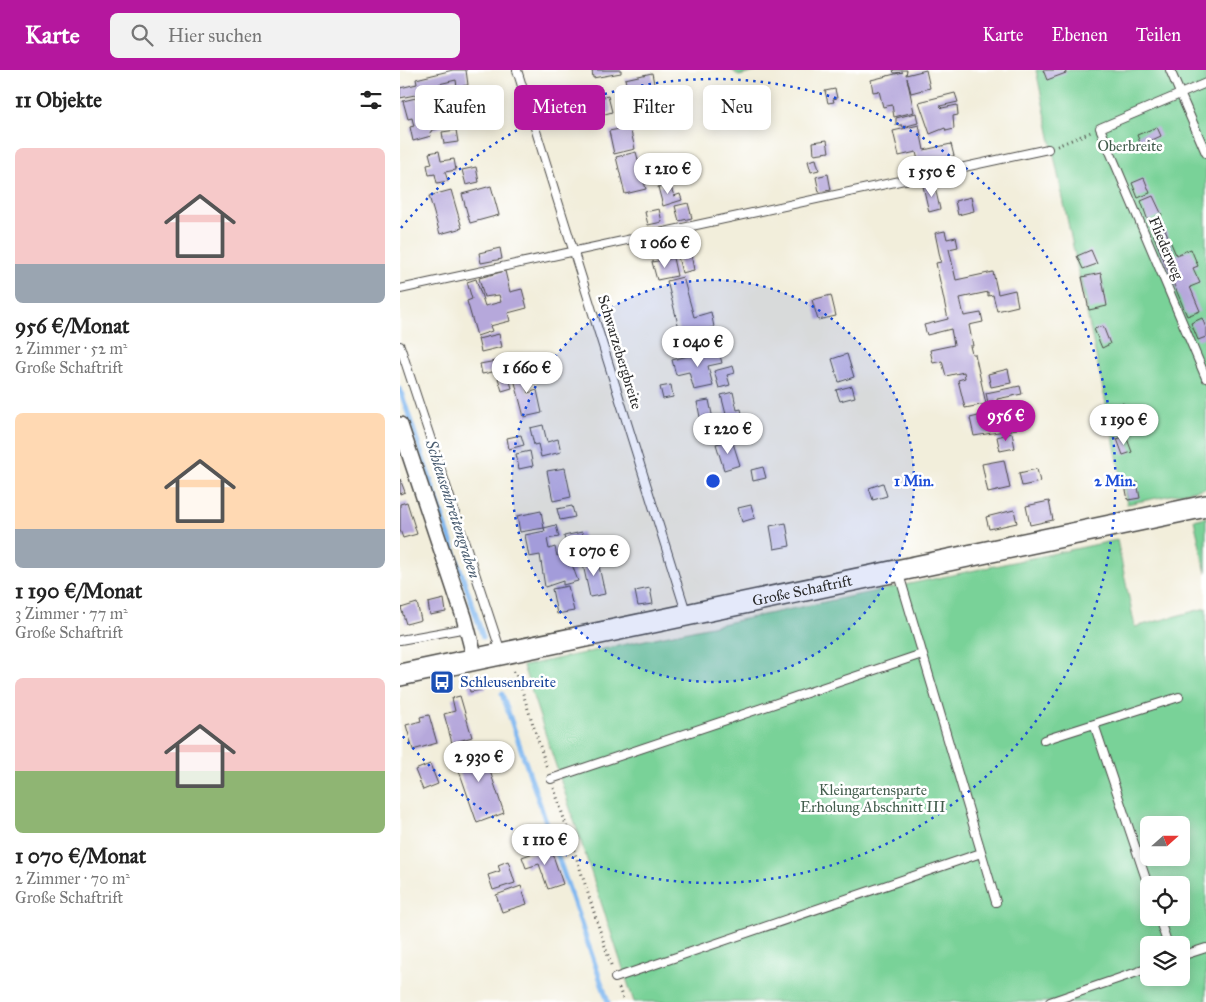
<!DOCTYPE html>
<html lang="de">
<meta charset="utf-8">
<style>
body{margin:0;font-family:"IM FELL Great Primer",serif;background:#f2f2f2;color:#222;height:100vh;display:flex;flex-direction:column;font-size:19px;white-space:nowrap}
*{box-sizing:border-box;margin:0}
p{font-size:16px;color:#767676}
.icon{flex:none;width:28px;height:28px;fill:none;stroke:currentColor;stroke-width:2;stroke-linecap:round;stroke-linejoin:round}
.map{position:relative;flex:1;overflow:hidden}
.side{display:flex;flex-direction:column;background:#fff;width:400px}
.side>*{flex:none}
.top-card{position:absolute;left:15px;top:15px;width:475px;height:45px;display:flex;gap:10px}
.needle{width:32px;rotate:69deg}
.fabs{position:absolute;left:740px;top:746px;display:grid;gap:10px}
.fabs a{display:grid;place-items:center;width:50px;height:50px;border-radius:8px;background:#fff;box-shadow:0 2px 12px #0003;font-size:25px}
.price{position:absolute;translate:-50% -42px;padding:0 11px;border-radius:18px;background:#fff;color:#222;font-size:16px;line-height:32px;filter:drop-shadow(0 1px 2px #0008)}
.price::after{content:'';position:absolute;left:50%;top:30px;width:15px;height:11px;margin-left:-8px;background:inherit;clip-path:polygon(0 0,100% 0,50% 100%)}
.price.active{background:#b5179e;color:#fff}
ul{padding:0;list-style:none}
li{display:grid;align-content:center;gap:10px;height:265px;padding:0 15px}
li span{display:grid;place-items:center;height:155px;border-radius:8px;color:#555}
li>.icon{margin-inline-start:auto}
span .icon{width:90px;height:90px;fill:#fffc;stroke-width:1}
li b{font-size:21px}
h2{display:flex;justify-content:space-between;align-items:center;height:60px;padding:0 15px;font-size:21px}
.pill{padding:0 18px;border-radius:8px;background:#fff;box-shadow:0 2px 12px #0003;font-size:18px;line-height:45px}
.pill.active{background:#b5179e;color:#fff}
header{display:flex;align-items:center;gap:30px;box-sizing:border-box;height:70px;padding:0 25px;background:#b5179e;color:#fff}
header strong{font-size:24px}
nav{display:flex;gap:28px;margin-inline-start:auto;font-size:18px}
.search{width:350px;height:45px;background:#f2f2f2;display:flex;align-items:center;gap:12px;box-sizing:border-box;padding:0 18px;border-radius:8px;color:#767676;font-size:19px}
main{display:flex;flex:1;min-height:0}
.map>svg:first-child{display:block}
</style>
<header>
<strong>Karte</strong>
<div class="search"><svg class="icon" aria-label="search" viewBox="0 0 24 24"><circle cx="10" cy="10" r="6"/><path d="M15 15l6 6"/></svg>Hier suchen</div>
<nav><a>Karte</a><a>Ebenen</a><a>Teilen</a></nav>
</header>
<main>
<section class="side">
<h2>11 Objekte<svg class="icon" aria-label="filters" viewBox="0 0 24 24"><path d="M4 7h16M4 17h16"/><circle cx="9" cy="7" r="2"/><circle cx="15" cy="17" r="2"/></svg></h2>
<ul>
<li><span style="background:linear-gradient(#f6c9c9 75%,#9aa5b1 0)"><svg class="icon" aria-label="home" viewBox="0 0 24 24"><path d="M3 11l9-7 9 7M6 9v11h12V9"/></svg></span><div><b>956 €/Monat</b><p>2 Zimmer · 52 m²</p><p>Große Schaftrift</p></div></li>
<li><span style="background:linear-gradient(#ffd9b3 75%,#9aa5b1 0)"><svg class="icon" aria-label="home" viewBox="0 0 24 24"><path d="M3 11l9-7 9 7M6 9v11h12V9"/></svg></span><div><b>1 190 €/Monat</b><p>3 Zimmer · 77 m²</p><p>Große Schaftrift</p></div></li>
<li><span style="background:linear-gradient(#f6c9c9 60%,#8fb573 0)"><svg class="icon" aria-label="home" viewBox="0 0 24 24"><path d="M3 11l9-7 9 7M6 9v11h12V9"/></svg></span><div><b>1 070 €/Monat</b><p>2 Zimmer · 70 m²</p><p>Große Schaftrift</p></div></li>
</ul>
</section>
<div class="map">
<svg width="806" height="932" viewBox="0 0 806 932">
<rect width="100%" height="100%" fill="#fff"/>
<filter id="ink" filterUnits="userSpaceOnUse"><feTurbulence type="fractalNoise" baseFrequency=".02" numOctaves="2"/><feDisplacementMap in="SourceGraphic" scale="10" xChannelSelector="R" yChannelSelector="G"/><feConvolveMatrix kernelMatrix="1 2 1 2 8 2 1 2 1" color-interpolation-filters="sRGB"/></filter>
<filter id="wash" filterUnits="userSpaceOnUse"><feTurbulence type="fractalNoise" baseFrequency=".0096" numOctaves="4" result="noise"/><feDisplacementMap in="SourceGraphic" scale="20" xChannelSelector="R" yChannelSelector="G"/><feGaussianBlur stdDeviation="1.12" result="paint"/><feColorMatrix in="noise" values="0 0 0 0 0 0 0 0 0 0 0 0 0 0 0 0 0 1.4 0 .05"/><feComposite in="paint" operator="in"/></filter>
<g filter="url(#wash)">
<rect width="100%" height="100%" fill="#f2eedb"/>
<path fill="#79d298" stroke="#527e62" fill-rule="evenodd" d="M332 0H362L339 6Z
M636 0H806V418L727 434Z
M806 447V503L794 450Z
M717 470 735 557 806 538V932H234L123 596ZM749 755H781V788H749ZM749 815H781V848H749ZM749 875H781V908H749Z"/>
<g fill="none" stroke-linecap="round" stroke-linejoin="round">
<path stroke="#80b8f0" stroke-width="5" d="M0 319 83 567
M102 624 208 932"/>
</g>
<g id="blocks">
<path fill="#b6a8db" d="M53 0H66L68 15 57 17 56 10 39 14 41 24 36 25 40 42 28 46 32 61 30 62 31 66 13 71 10 57 14 56 12 48 8 49 3 31 16 28 19 36 24 35 23 29 28 27 21 29 20 24 0 28V18L17 14 16 9Z
M192 0H221V3L193 8Z
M493 0H507L506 5 526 0 530 18 511 23 507 8 514 42 494 47 492 35 483 37 479 21 473 22 471 10 503 2 494 3Z
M643 0H665L666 3 647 10Z
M252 3 256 24 230 29 225 9Z
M435 19 437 28 433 29 434 32 428 33 425 21Z
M555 23 558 32 540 36 542 38 557 35 558 45 553 46 554 59 546 61 545 58 530 64 519 32Z
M208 26 212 42 198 46 194 29Z
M264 29 268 51 248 55 244 33Z
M516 43 518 53 503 57 502 55H496V48Z
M41 48 44 57 33 60 31 51Z
M519 55 524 80 551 74 554 86 542 89 544 97 521 103 516 82 499 86 493 61Z
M230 57 235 79 214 84 209 61Z
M757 57 761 66 741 75 737 65Z
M56 60 58 72 44 74 42 62Z
M427 70 429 82 414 84 413 72Z
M39 81 41 91 54 89 56 100 45 102 48 111 37 113 35 104 29 105 27 95 32 94 29 83Z
M236 82 246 119 225 124 216 87Z
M416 89 419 100 411 102 408 91Z
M76 97 79 112 66 115 62 100Z
M266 99 269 111 260 113 257 101Z
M428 104 431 120 419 122 416 107Z
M744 108 750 123 738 128 732 113Z
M534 113 540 139 529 142 523 116Z
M270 114 274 126 280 124 282 130 263 136 258 117Z
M91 116 99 145 70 153 62 124Z
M51 120 62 158 40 164 29 126Z
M753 126 762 145 748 151 741 131Z
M571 127 574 141 558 145 555 131Z
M288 133 292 148 279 151 275 136Z
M259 139 262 152 248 155 245 142Z
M762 152 776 185 791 179 798 196 793 198 800 213 790 217 800 241 787 246 750 157Z
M545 161 547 169 556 167 558 177 549 179 556 210 593 202 598 224 615 220 618 236 597 241 593 225 588 226V222L560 228 564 246 581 243 583 252 569 255 573 276H570L572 284H575L586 334 565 338 558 310 565 308 564 302 546 306 542 291 533 293 530 280 554 275 551 259 527 265 524 255 548 249 536 193 541 192 535 163Z
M295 162 299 177 282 181 278 166Z
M271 166 276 184 258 189 253 170Z
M100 178 102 189 81 193 79 183Z
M691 180 697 194 683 199 677 186Z
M291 184 294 200 282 203 278 187Z
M273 188 277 206 257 210 252 192Z
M105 201 110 222 122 219 127 238 108 243 110 251 90 256 92 261 77 266 67 231 72 229 67 212 76 209 85 236 101 232 99 225 84 227 79 208Z
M701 203 707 236 689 240 682 207Z
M283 207 294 247 311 242 314 257 281 266 267 211Z
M431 225 436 246 418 250 412 230Z
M802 248 806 258V267L798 270 791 253Z
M703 256 710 274 702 278 694 259Z
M314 261 318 275 308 278 304 263Z
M99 264 102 277 81 282 78 269Z
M298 264 300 275 275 280 273 270Z
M304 282 305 285 319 282 322 293 308 296 313 316 294 320 289 302 276 305 272 290Z
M447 284 454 307 439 312 432 289Z
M96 291 98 301 82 304 80 294Z
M333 296 335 303 327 305 330 315 319 318 314 301Z
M129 297 131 304 123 306 128 323 137 320 142 343 124 347 112 301Z
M608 299 611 313 591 317 588 304Z
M108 305 112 318 102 321 98 308Z
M271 315 273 327 263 329 260 317Z
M452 316 455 327 440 331 436 320Z
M620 316 622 324 597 329 600 344 613 341 617 359 574 366 570 348 590 343 586 323Z
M333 322 337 340 341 339 344 353 329 356 321 325Z
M309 330 313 349 301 352 297 332Z
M723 333 730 351 718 356 711 338Z
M143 355 147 372 158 369 161 382 141 387 138 374 134 375 130 358Z
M612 363 615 378 600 381 597 367Z
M121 365 124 375 109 379 107 368Z
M726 366 732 382 723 385 717 369Z
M332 370 340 395 324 400 316 374Z
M130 381 133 396 119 399 116 384Z
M604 390 610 418 588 423 582 394Z
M363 397 366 408 353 411 351 400Z
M165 398 171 427 153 431 147 401Z
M637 399 640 412 622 416 619 403Z
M0 409 5 422 0 424Z
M737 412 740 428 728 430 725 415Z
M483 413 487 426 473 430 469 418Z
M649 431 653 450 630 455 626 436Z
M7 432 17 464 3 468 0 460V434Z
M351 435 355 448 342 452 338 438Z
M172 436 175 447 160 450 157 439Z
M614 440 617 453 589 459 586 447Z
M141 441 144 458 156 455 159 467 147 469 149 479 155 477 157 486 168 482 164 466 182 462 187 484 170 489 178 511 163 515V511L145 517 140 485 129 487 125 465 145 461 144 458 120 462 117 446Z
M386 453 390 476 374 479 370 456Z
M197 487 205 524 190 527 182 490Z
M168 516 174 541 157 544 152 519Z
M250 518 253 534 238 536 235 521Z
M44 529 46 542 30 545 28 533Z
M17 533 21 550 6 554 1 538Z
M84 608 86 619 70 622 68 611Z
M60 626 72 667 52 673 44 644 55 641 52 628Z
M29 645 37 673 13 680 6 655 21 651 20 647Z
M81 674 104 743 77 753 53 683Z
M30 694 38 714 23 720 15 700Z
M150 777 163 814 148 819 139 794 126 798 122 787Z
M108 791 115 813 93 820 88 805 100 801 98 795Z
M121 816 127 834 102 842 96 825Z"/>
</g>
</g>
<g filter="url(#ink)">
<use href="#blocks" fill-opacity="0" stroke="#494845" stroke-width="1"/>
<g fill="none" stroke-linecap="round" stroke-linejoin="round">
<g stroke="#494845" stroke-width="10">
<path id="lane" d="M117 0 286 542
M770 0 806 83
M806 13 700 58 806 308
M0 219 648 79
M0 276 101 582
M498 501 596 832
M0 570 67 558
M694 654 749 818
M644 670 779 627
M151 709 522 584
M759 848 768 875
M781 886 806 878
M215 908 581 783
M650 932 749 898"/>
</g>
<g stroke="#494845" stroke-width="18">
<path id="street" d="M0 355 64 547 75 589"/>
</g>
<g stroke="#494845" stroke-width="24">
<g id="secondary">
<path id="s1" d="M0 605 806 436"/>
</g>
</g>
<path stroke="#494845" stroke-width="3" stroke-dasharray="1 4" stroke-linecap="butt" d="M657 76 691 62
M113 601 118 608 147 698
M154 718 212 898
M219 918 224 932"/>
<use href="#lane" stroke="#fff" stroke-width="8"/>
<use href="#street" stroke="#fff" stroke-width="15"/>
<use href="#secondary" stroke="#fff" stroke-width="21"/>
</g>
</g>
<circle cx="313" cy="411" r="201" fill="#1d4ed8" fill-opacity=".12"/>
<g fill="none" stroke="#1d4ed8" stroke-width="2.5" stroke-dasharray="2.5 5">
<circle cx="313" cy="411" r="201"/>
<path d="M1 158A402 402 0 1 1 1 664"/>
</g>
<defs>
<g id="bus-square" transform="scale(1.25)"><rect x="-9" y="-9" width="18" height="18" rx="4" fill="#1a4fb4" stroke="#fff"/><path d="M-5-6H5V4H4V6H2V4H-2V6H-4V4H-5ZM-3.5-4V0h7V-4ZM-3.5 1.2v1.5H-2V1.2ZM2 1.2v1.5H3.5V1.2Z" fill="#fff"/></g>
</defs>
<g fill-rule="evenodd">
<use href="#bus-square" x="42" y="612"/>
</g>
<g text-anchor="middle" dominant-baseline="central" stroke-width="5" stroke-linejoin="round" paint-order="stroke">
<g font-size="15" fill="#425d4c" stroke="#fff">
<text x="730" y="76">Oberbreite</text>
<text x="473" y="720">Kleingartensparte<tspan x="473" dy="17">Erholung Abschnitt III</tspan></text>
</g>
<g font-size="15" fill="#2b2b2b" stroke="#fff">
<text transform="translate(766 178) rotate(67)">Fliederweg</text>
<text transform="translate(220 282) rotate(73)">Schwarzebergbreite</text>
<text stroke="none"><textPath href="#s1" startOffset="411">Große Schaftrift</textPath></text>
</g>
<g font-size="15" fill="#164399" stroke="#fff" text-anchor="start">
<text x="60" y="612">Schleusenbreite</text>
</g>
<g font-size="16" font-style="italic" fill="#495c70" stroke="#fff">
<text transform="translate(53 439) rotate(72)">Schleusenbreitengraben</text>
</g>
</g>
<circle cx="313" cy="411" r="8" fill="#1d4ed8" stroke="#fff" stroke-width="2.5"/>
<g font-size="15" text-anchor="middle" font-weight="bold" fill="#1d4ed8" stroke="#fff" stroke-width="5" stroke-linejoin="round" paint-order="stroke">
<text x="514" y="416">1 Min.</text>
<text x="715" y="416">2 Min.</text>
</g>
</svg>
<div class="fabs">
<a><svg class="needle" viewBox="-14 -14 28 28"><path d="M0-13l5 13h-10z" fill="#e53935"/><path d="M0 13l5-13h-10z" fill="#767676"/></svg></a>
<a><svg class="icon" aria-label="locate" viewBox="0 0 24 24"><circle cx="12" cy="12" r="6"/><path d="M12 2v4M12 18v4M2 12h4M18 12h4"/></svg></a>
<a><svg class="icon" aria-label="layers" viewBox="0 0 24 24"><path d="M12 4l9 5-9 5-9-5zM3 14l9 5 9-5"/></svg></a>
</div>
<b class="price" style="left:268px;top:125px">1 210 €</b>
<b class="price" style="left:532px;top:128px">1 550 €</b>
<b class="price" style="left:265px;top:199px">1 060 €</b>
<b class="price" style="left:298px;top:298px">1 040 €</b>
<b class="price" style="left:127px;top:324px">1 660 €</b>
<b class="price active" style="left:606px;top:372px">956 €</b>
<b class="price" style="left:724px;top:376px">1 190 €</b>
<b class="price" style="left:328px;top:385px">1 220 €</b>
<b class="price" style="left:194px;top:507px">1 070 €</b>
<b class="price" style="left:79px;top:713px">2 930 €</b>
<b class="price" style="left:145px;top:796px">1 110 €</b>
<div class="top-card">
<a class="pill">Kaufen</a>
<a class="pill active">Mieten</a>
<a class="pill">Filter</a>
<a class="pill">Neu</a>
</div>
</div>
</main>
